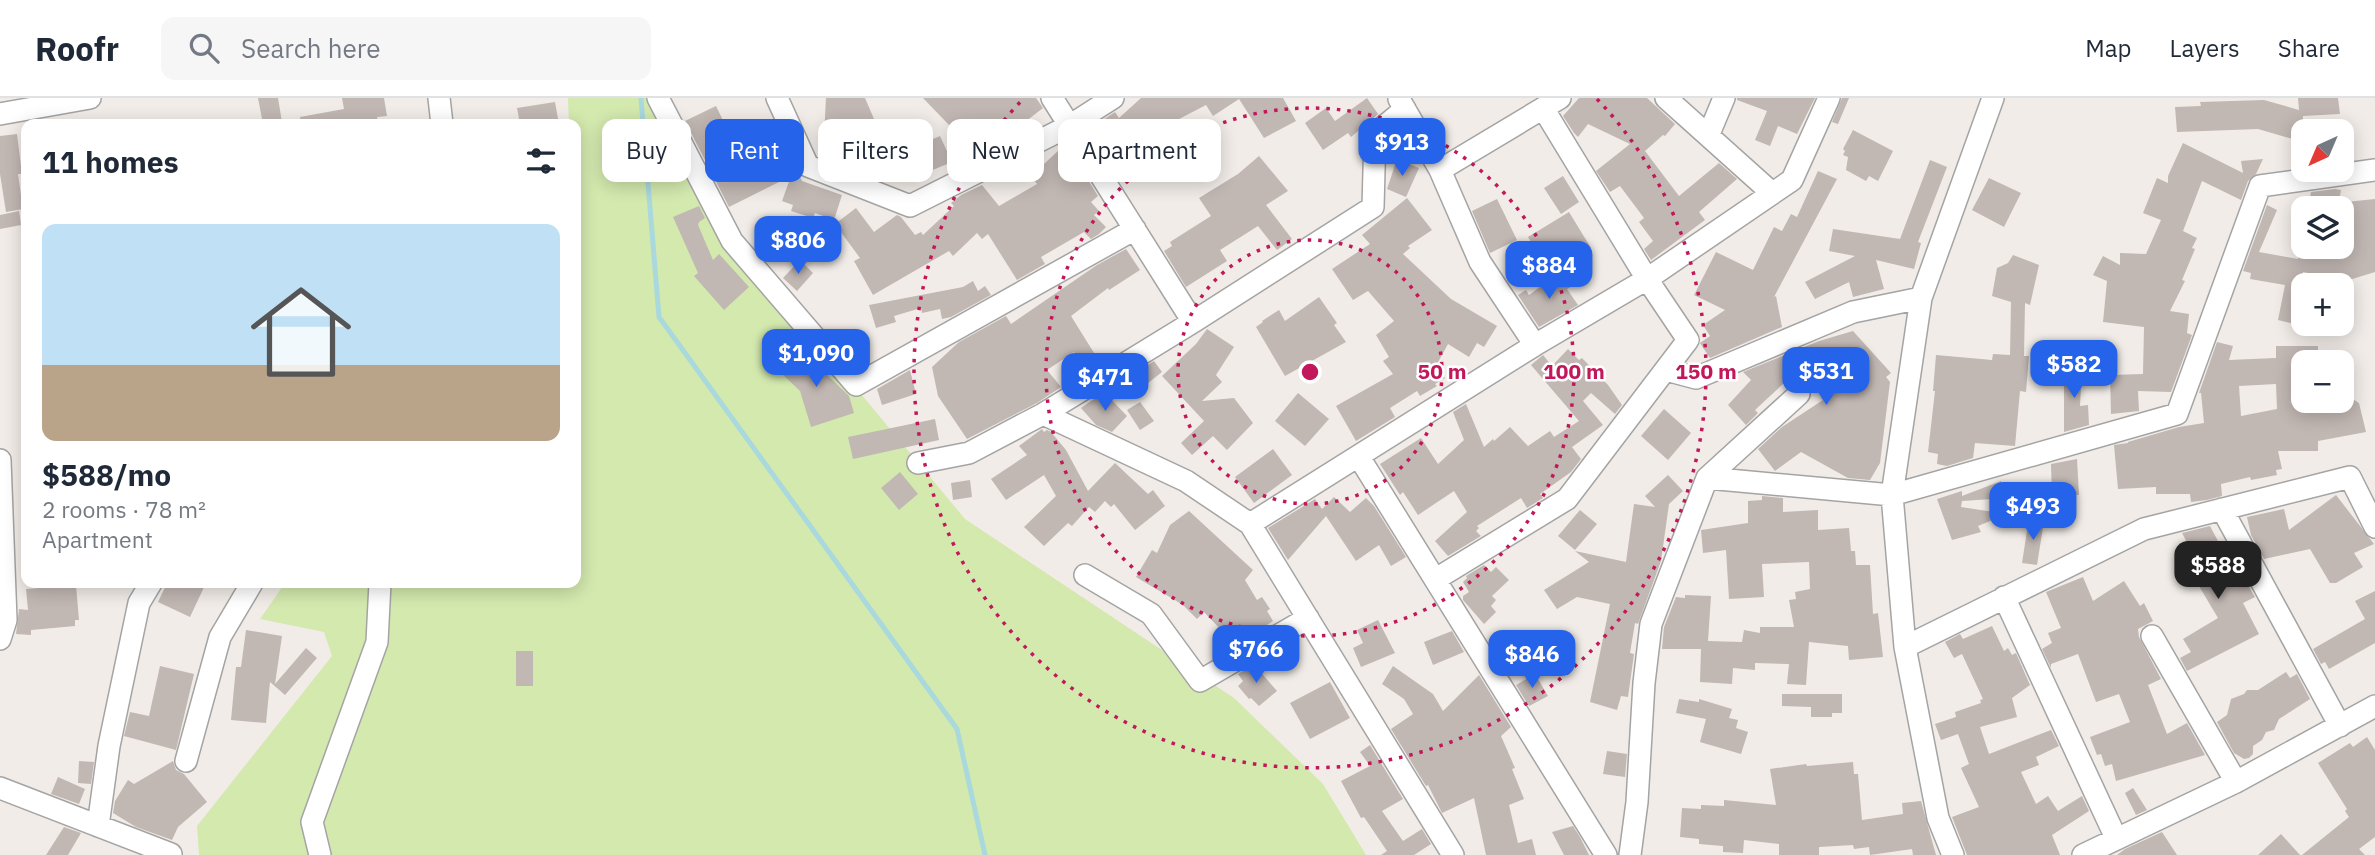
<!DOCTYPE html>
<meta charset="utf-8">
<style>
body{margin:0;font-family:"IBM Plex Sans",sans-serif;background:#f6f6f7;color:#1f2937;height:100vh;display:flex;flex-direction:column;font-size:26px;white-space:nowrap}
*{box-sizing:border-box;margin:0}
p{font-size:23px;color:#747a83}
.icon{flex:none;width:38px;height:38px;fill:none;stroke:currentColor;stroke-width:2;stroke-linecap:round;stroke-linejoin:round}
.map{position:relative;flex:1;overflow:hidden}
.side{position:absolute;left:21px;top:21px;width:560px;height:469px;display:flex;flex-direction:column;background:#fff;border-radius:14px;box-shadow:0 4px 18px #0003}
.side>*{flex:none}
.top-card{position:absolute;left:602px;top:21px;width:665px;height:63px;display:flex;gap:14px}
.needle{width:46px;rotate:224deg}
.buttons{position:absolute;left:2291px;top:21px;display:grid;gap:14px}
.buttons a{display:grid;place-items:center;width:63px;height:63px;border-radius:14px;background:#fff;box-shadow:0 4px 18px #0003;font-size:35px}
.price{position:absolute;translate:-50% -60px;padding:0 16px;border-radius:14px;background:#2563eb;color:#fff;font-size:23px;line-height:46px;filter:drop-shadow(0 2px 4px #0008)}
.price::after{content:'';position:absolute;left:50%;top:42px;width:21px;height:16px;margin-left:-10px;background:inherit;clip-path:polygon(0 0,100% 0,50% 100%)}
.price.selected{background:#222;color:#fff}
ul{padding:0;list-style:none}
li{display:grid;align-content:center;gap:14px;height:371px;padding:0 21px}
li span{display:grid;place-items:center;height:217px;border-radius:14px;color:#555}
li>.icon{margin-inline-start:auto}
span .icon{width:126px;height:126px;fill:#fffc;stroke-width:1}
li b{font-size:30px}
h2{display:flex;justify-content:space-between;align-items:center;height:84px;padding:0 21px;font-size:30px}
.tag{padding:0 24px;border-radius:14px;background:#fff;box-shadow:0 4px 18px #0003;font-size:24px;line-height:63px}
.tag.selected{background:#2563eb;color:#fff}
header{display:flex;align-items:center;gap:42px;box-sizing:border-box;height:98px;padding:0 35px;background:#fff;border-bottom:2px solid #e0e1e3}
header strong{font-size:33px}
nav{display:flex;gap:38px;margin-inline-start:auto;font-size:24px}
.search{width:490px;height:63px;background:#f6f6f7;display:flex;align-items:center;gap:18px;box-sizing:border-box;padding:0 24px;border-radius:14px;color:#747a83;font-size:26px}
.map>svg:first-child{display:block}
</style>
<header>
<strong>Roofr</strong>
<div class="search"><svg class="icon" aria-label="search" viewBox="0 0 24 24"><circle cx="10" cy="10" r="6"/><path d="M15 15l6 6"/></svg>Search here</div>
<nav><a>Map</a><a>Layers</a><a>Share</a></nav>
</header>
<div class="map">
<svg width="2375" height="757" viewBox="0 0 2375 757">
<rect width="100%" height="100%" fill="#f1ece7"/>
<path fill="#d3e9ae" d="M568 0H671L713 118 965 421 1234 600 1323 686 1366 757H199L197 728 332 558 324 534 260 521 285 485H576V26H569Z"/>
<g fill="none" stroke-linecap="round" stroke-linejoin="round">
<path stroke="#a9d8dd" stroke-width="5" d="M641 0 659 219 957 631 985 757"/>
</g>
<path fill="#c1b7b3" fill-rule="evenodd" d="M258 0H278L282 24 263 26Z
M342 0H384L387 18 377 19 378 26H301L300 19 344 11Z
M826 0H865L880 35 893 38 885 72 851 64 856 40 824 38Z
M923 0H1036L1043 10 1017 30 1010 21 975 54Z
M1141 0H1283L1296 23 1264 40 1239 1 1213 18 1206 7 1158 32 1161 35 1146 48 1142 43 1112 63 1109 58 1106 61 1088 32 1115 14 1119 20Z
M1367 0 1378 16 1351 39 1348 35 1323 52 1305 25 1326 10 1335 23Z
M1579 0H1647L1675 26 1665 38 1663 37 1645 53 1679 98 1719 65 1737 81 1699 114 1705 122 1651 162 1644 151 1653 143 1639 124 1644 120 1620 88 1610 94 1596 73 1630 46 1588 26 1578 39 1574 35 1563 18Z
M1737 0H1815L1797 36 1778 28 1770 48 1755 42 1767 13 1737 2Z
M1842 0H1849L1838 26 1832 24Z
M2298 0H2338L2340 16 2303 18V44L2258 31 2177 34 2175 9 2201 8 2200 4 2264 2 2299 12Z
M555 4 559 26H520L517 10Z
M716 8 736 49 777 32 802 83 842 97 834 122 815 115 813 120 791 113 793 107 782 103 791 78 729 109 685 23Z
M1853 32 1893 53 1878 83 1869 78 1866 83 1846 72 1848 59 1843 57 1845 53 1843 51Z
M17 36 22 76H18L23 111 6 114 0 76V38Z
M940 38 952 64 911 81 900 55Z
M2183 45 2243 75 2241 63 2263 61 2256 76 2248 83 2241 102 2202 83 2183 133 2197 140 2192 150 2195 151 2182 182 2185 183 2170 213 2189 216 2187 235 2192 237 2171 294 2138 293 2139 313 2111 316 2110 277 2143 276 2144 229 2103 224 2107 183 2093 177 2103 158 2120 167V155L2146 156 2161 122 2143 115 2157 80 2168 85V78Z
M1059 52 1064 58 1070 53 1098 98 1091 104 1099 113 1094 117 1106 129 1099 136 1091 141 1084 134 1041 159 1045 166 1017 182 988 136 982 141 977 135 953 158 949 153 873 197 854 163 860 160 835 126 856 110 874 134 897 117 901 119 915 137 921 134 923 137 954 108 951 105 961 97 982 87 999 108 1037 86 1028 73 1043 63 1044 66Z
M1259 58 1288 93 1266 107 1292 141 1277 152 1258 128 1220 152 1227 163 1186 189 1164 153 1172 148 1170 144 1211 118 1199 100 1238 76Z
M1397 61 1419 70 1406 99 1387 91Z
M1930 62 1947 69 1918 144 1921 145 1914 171 1876 162 1884 191 1853 199 1849 184 1815 201 1805 184 1855 158 1829 153 1833 131 1900 141Z
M1818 73 1837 81 1774 199 1776 198 1782 229 1710 260 1700 245 1710 238 1703 227 1725 212 1694 197 1716 154 1753 172 1774 129 1782 133 1791 116 1797 119Z
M1563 78 1579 104 1561 116 1544 90Z
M1989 80 2021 95 2004 129 1972 112Z
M2335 91 2341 92 2338 110H2308L2311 94Z
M1407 100 1432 132 1408 148 1410 150 1403 156 1451 201 1497 228 1484 249 1477 245 1469 259 1448 246 1437 266 1445 280 1435 286 1437 288 1420 298 1417 293 1390 310 1395 319 1356 343 1336 308 1393 276 1383 263 1389 259 1376 237 1394 223 1368 193 1353 202 1332 171 1370 146 1362 137Z
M1497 101 1517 142 1490 155 1472 113Z
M2375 101V174L2336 186 2334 180 2303 174V228L2278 222 2285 187 2250 181 2251 175 2243 173 2267 107 2277 112 2259 154 2298 161 2301 149H2352L2346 104Z
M699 108 705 120 699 124 698 127 713 162 719 156 749 189 724 212 694 178 698 175 673 119Z
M19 113 21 127 0 131V117Z
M1569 114 1591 150 1549 172 1528 139Z
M1126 151 1140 172 1109 192 1108 190 1071 218 1099 263 1084 272 1074 254 1047 272 1061 289 1037 305 967 341 938 298 932 269 959 244 1006 218 1011 226 1097 167Z
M2013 157 2039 167 2030 207 2025 205 2024 258H2029L2026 294 2020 293 2015 348 1975 345 1973 360 1947 368 1937 366 1938 356 1928 354 1935 293H1933L1936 257 1992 262 1993 256 2010 257 2011 204 1992 198 1997 170 2008 165Z
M800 162 813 175 797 193 783 180Z
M1559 175 1570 189 1567 191 1578 207 1539 229 1518 197 1526 192 1529 197Z
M973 183 978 193 985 188 991 197 951 219 942 221 940 211 922 215 921 210 894 218 896 224 876 230 869 207 963 189Z
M1319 199 1337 225 1334 227 1346 244 1285 278 1256 229 1263 224 1262 223 1279 212 1285 223Z
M1207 231 1234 249 1216 277 1222 284 1202 303 1234 300 1253 325 1227 352 1213 338 1192 357 1181 345 1204 323 1162 278 1196 246Z
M1853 233 1891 275 1886 279 1890 284 1880 365 1870 382 1848 380 1801 354 1775 373 1758 351 1782 329 1823 302 1821 300 1867 266 1801 282 1798 272 1755 312 1758 315 1746 327 1728 307 1751 282 1743 274 1819 243Z
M2217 244 2233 248 2229 262 2276 260V248H2318V264H2303V303H2342V294L2359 305 2366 334 2318 343V353H2278L2282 371 2276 372 2277 377 2251 382 2250 379 2221 386 2222 398 2207 402 2191 404 2190 396H2156V389L2118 391 2114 347 2128 345V344L2179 329 2204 325 2201 295H2199ZM2276 286 2277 311 2241 318 2239 288Z
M797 248 849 298 854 315 811 329 800 293 776 270Z
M1568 251 1579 262 1582 260 1608 287 1622 307 1615 316 1591 295 1583 303 1603 327 1572 349 1581 361 1571 374 1540 396 1543 400 1527 410 1521 400 1477 428 1479 430 1476 433 1481 438 1448 458 1435 443 1467 414 1454 393 1418 417 1403 394 1400 397 1380 366 1421 340 1438 366 1464 342 1453 314 1466 306 1484 349 1493 341 1494 343 1510 329 1528 348 1550 333 1554 339 1579 323 1531 267 1543 257 1552 268Z
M1154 263 1162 274 1143 289 1133 276Z
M2064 267 2082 268 2080 308 2088 307 2089 327 2064 334Z
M910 272 916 296 882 307 877 291Z
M1104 294 1127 318 1112 334 1096 327 1081 310Z
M1298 295 1329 321 1305 348 1275 323Z
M1140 304 1154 323 1140 332 1127 312Z
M1664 311 1691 335 1668 362 1641 338Z
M935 321 939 342 853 361 848 339Z
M1042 331 1044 334 1047 332 1051 334 1066 352 1088 393 1115 365 1148 396 1153 392 1165 408 1135 432 1114 406 1111 409 1105 403 1095 414 1089 409 1072 428 1068 425 1044 448 1024 429 1056 398 1044 377 1006 402 991 381 1027 357 1019 348Z
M1273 351 1292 377 1254 405 1235 379Z
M2077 361 2079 397 2052 398 2051 366Z
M900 374 918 396 899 412 881 390Z
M1668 377 1683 393 1669 406 1661 463 1638 526 1635 525 1630 555 1634 556 1628 599 1621 598 1617 612 1590 604 1610 506 1577 499 1557 511 1544 492 1589 464 1575 453 1626 464 1634 406 1655 409 1645 398Z
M970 382 972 399 953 402 951 385Z
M2001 383 2008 400 1962 403 1961 409 2007 416 1978 428 1981 434 1952 442 1937 401 1962 393V398Z
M2336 397 2374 446 2354 455 2363 469 2336 485H2330L2310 451 2264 461 2251 437 2247 419 2284 411 2289 432Z
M1762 398 1783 400V414L1818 412V432L1849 430 1851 453H1855L1856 467H1870L1873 516 1878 515 1883 559 1849 562 1848 548 1809 544 1806 587 1787 586 1789 566 1755 565V572L1733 570 1732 586 1700 584 1701 551H1662L1664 529 1676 499 1685 500V497L1711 498 1708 543 1742 544 1744 532 1760 535V529H1794L1789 502 1796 501 1795 494 1810 491 1809 464 1762 466 1764 499 1729 501 1726 452 1703 455 1701 432 1748 425V403L1762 402Z
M1334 399 1350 414 1366 400 1374 408 1406 459 1391 468 1379 447 1356 463 1326 418 1288 462 1268 430 1315 401 1322 411Z
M1580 412 1597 426 1575 452 1558 438Z
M1189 413 1253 472 1245 482 1257 502 1262 499 1270 511 1267 513 1273 523 1233 548 1226 537 1204 514 1197 521 1183 507 1136 479 1152 452 1157 455 1170 427Z
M2029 420 2044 423 2037 467 2022 465Z
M2210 428 2229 464 2233 462 2255 499 2243 505 2259 536 2187 573 2180 560 2191 554 2183 541 2218 520 2196 483 2205 478 2182 435Z
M1484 467 1491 474 1496 469 1509 482 1492 498 1496 502 1491 508 1496 514 1484 526 1463 502V498L1469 494 1463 484 1467 480 1466 478Z
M2083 479 2093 503 2124 483 2140 508 2144 505 2153 523 2138 531 2139 539 2161 581 2148 587 2167 636 2187 625 2205 657 2116 683 2112 666 2105 668 2101 656 2097 657 2090 639 2130 624 2119 596 2096 604 2078 556 2051 566V570L2042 551 2052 545 2048 535 2061 530 2046 494Z
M167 485H206L190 519 158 504Z
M76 487 79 522H75V528L31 532V537L16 536 19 511 28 512 26 491Z
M2375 493V545L2329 571 2325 564 2321 566 2313 551 2365 521 2355 503Z
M1378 522 1395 555 1361 569 1353 550 1363 545 1357 532Z
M1992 528 2004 553 2008 550 2012 557 2016 555 2030 587 2012 600 2017 619 1980 629 1989 656 2051 632 2059 648 2036 659 2039 667 2021 674 2036 706 2048 698 2058 713 2082 698 2089 713 2052 737 2060 757H1967L1952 719 1979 709 1961 670 1969 666 1958 636 1941 642 1935 626 1956 619 1955 614 1981 605 1980 602 1983 601 1962 556 1954 560 1945 544 1960 536 1963 541Z
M246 532 282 538 275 586 306 550 317 560 285 597 270 584 266 625 231 622 236 569H241Z
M1452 533 1464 554 1433 567 1424 544Z
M516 553H533V588H516Z
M1260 563 1263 567 1258 571 1277 593 1259 608 1251 600 1249 601 1238 588 1243 583 1238 576Z
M160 568 194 576 176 652 124 638 130 614 149 618Z
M1393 568 1433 596 1443 613 1479 577 1511 629 1501 638 1515 670 1512 671 1524 701 1509 707 1518 745 1532 741 1536 757H1486L1474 700 1442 715 1428 687 1426 688 1391 631 1413 616 1404 601 1382 586Z
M2286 574 2290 580 2297 576 2310 601 2279 621 2274 632 2266 634 2262 642 2253 648V656L2249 660 2244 661 2234 655 2217 624 2227 617 2231 601 2244 596 2247 592H2258Z
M1535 576 1548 598 1529 608 1516 587Z
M1330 584 1350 620 1310 641 1290 605Z
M1782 596H1842V615H1832V619H1811V609L1782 608Z
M1679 601 1699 604V601L1732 611 1729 620 1738 622 1736 630 1748 634 1741 656 1700 644 1706 621 1676 615Z
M2367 639 2375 652V739L2359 751 2365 757H2302L2349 719 2345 713 2347 711 2318 665 2350 645 2353 649Z
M1370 647 1403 701 1382 713 1403 743 1422 731 1431 746 1414 757H1381L1387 753 1364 719 1361 720 1341 683 1370 668 1360 654Z
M1607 653 1627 656 1625 679 1603 676Z
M79 663 94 664 91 686 78 685Z
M173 663 176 672 184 676 207 704 178 729 172 742 136 729 113 715 115 703 128 682 134 686Z
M1853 664 1854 676H1858L1862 722 1903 716 1902 705 1921 703 1936 757H1913L1912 751 1870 757 1869 749 1854 751 1853 747 1819 749V757H1779V746L1744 742 1743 755 1723 754V748L1699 746V741L1680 739 1682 710 1701 711V707L1724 708V702L1776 707 1770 671 1806 666 1807 668Z
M58 679 85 691 79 706 51 696Z
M2133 690 2147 712 2136 717 2125 695Z
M1573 728 1580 739 1589 757H1564L1552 734Z
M64 729 81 735 68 757H46Z
M2162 734 2177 757H2117L2125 751Z
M2281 736 2300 757H2258Z"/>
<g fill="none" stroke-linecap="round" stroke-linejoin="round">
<g stroke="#a4a4a4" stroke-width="24">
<path id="street" d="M439 0 442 26
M658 0 732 143 856 287 1135 131
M777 0 808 68 910 108 1069 28 1113 0
M1052 0 1193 224
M1666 0 1772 95
M1399 1 1440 72 1480 164 1535 247
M0 16 90 0
M1709 36 1724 0
M1440 72 1560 0
M1666 272 1696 280 1853 214 1921 200
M1043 316 1186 383 1250 426 1453 757
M1359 359 1606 757
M0 362 6 522 0 541
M918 365 969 355 1043 316 1193 224 1373 109 1375 36 1405 11
M1707 380 1892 397 2177 316 2260 88 2375 72
M2222 411 2340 628
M1250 426 1535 247 1647 181 1792 82 1829 0
M1085 477 1151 516 1200 583 1308 520
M1436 481 1567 401 1688 242 1647 181 1543 10
M2004 499 2116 740
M2152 538 2236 684
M1905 549 2144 431 2350 379 2375 429
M186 663 220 539 252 485
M0 690 171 756
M98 728 109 648 139 505 151 485
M320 757 312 724 377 544 380 485
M1630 757 1637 704 1644 585 1651 526 1707 380 1799 296
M1953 757 1938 720 1905 549 1892 397 1921 200 1993 0
M2083 757 2236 684 2375 608"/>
</g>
<use href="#street" stroke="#fff" stroke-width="21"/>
</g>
<g fill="none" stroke="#c2185b" stroke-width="3.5" stroke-dasharray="3.5 7">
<circle cx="1310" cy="274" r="132"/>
<circle cx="1310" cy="274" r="264"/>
<path d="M1597 1A396 396 0 1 1 1023 1"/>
</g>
<circle cx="1310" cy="274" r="10" fill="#c2185b" stroke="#fff" stroke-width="3.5"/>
<g font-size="21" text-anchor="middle" font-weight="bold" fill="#c2185b" stroke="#fff" stroke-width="5" stroke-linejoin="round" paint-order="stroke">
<text x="1442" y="281">50 m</text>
<text x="1574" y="281">100 m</text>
<text x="1706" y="281">150 m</text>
</g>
</svg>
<div class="buttons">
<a><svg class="needle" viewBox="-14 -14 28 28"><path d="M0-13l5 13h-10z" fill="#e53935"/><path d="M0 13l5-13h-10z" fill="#747a83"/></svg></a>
<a><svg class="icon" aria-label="layers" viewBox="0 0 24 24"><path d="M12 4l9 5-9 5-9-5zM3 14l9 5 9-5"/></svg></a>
<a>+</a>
<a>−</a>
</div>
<b class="price" style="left:1402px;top:80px">$913</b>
<b class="price" style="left:798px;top:178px">$806</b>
<b class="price" style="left:1549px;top:203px">$884</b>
<b class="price" style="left:816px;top:291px">$1,090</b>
<b class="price" style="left:2074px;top:302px">$582</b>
<b class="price" style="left:1826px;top:309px">$531</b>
<b class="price" style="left:1105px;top:315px">$471</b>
<b class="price" style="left:2033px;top:444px">$493</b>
<b class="price selected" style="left:2218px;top:503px">$588</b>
<b class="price" style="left:1256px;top:587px">$766</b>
<b class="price" style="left:1532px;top:592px">$846</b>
<div class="top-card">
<a class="tag">Buy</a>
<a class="tag selected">Rent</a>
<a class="tag">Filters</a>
<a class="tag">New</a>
<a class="tag">Apartment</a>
</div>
<section class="side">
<h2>11 homes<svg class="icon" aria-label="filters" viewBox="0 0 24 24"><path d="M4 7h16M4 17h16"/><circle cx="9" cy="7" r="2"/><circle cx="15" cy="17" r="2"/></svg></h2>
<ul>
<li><span style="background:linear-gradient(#bfe0f5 65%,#b9a48a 0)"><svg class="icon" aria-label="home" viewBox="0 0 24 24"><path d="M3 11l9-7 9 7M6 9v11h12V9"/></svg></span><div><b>$588/mo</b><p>2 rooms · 78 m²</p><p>Apartment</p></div></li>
</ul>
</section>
</div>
